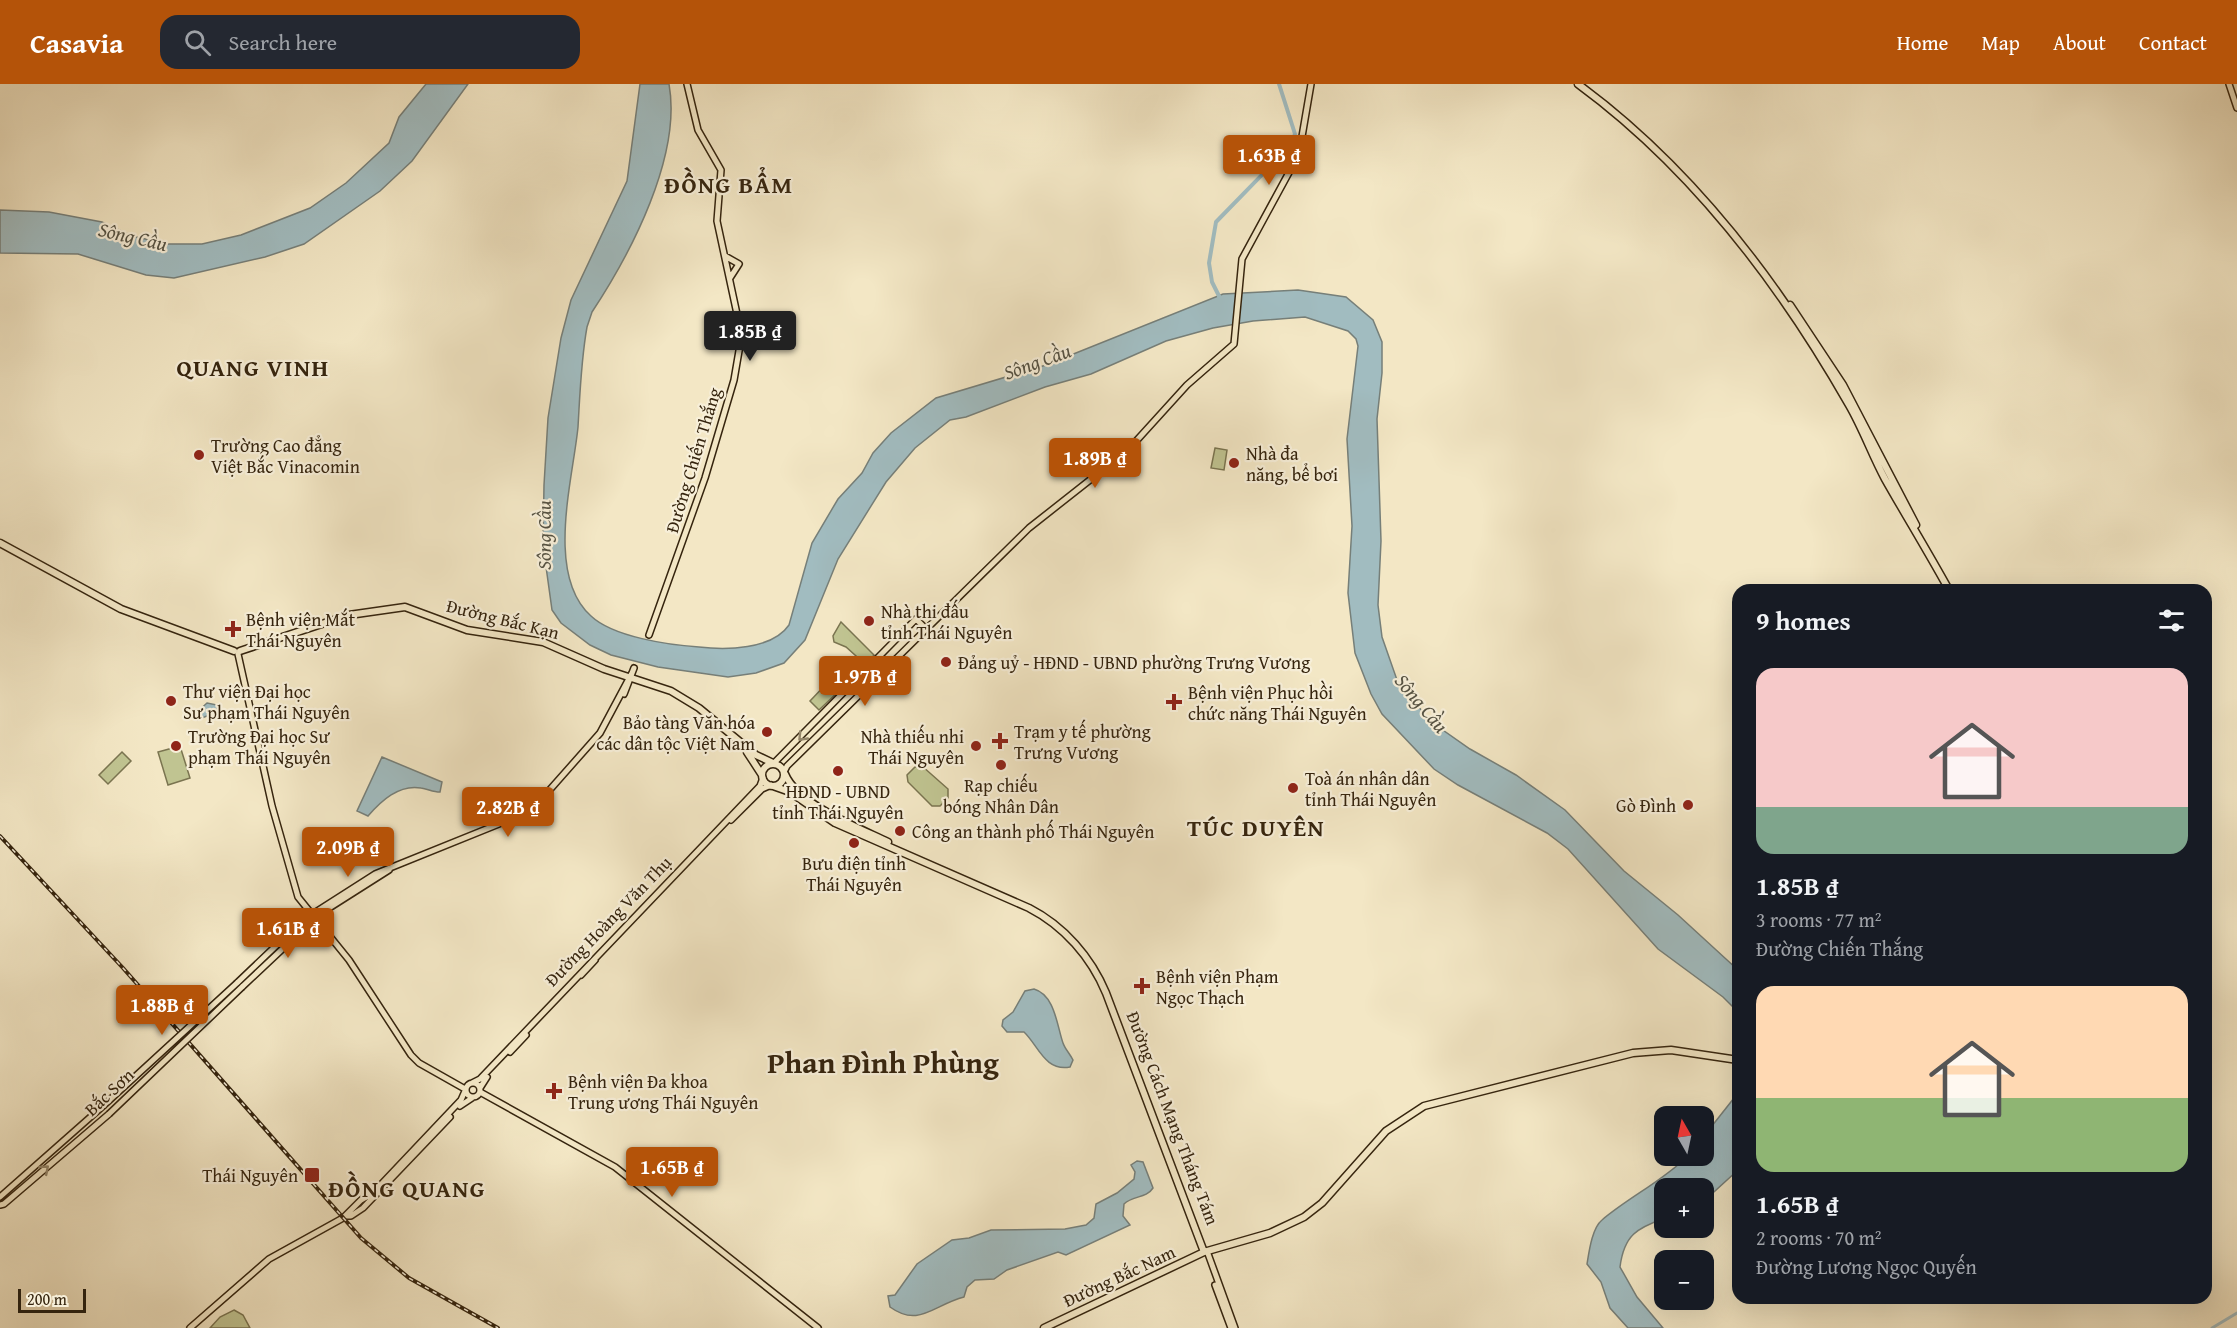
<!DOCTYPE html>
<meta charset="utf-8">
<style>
body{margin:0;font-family:"Gentium Book Plus",serif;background:#242831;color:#f1f3f6;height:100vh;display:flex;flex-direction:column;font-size:22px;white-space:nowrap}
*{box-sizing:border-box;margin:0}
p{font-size:20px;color:#9ea1a6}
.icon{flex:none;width:33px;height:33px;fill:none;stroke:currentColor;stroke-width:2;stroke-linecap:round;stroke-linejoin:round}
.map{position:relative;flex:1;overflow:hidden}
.details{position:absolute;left:1732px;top:500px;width:480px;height:720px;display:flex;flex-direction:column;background:#171b24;border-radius:18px;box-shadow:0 6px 24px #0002}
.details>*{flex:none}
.needle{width:39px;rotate:351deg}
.buttons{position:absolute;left:1654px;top:1022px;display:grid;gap:12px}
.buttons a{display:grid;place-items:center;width:60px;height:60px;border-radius:12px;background:#171b24;box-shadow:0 6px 24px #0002;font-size:30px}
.scale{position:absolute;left:18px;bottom:15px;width:68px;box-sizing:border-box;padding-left:6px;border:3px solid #35240e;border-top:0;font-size:16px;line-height:21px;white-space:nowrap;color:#35240e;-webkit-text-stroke:4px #f7efd9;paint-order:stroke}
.price{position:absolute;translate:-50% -51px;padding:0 14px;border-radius:6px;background:#b45309;color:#fff;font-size:20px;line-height:39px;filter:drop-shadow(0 2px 3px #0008)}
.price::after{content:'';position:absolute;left:50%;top:36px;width:18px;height:14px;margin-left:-9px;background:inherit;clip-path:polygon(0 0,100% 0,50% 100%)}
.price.active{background:#222;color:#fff}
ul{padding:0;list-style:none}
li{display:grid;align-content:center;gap:12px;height:318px;padding:0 24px}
li span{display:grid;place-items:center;height:186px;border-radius:18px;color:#555}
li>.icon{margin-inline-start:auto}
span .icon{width:108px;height:108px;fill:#fffc;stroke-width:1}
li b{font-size:26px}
h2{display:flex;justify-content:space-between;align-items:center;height:72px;padding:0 24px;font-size:26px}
header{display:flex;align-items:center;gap:36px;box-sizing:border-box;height:84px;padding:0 30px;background:#b45309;color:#fff}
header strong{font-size:28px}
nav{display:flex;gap:33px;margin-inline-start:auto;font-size:21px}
.search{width:420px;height:54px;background:#242831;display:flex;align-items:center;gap:15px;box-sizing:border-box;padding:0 21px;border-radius:18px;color:#9ea1a6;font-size:22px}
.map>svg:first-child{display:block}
</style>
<header>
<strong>Casavia</strong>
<div class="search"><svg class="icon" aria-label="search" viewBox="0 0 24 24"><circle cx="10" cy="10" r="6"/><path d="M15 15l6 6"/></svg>Search here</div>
<nav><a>Home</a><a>Map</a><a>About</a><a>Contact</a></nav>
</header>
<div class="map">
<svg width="2237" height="1244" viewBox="0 0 2237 1244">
<rect width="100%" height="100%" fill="#f3e7c5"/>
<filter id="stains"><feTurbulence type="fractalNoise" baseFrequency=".00333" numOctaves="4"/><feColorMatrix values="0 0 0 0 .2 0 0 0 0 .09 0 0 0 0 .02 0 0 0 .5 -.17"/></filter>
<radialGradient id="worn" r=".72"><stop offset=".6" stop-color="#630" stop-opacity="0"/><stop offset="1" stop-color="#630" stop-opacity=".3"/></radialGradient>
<path fill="#c0c491" stroke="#7a7450" stroke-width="1.5" d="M1215 364 1227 366 1224 386 1211 384Z
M841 538 874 571 866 581 846 563 834 558 833 552Z
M851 574 861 584 841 605 831 595Z
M830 596 840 606 819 626 810 617Z
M180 662 190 694 168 701 158 668Z
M122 668 131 677 108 700 99 691Z
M922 682 948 705V714L940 722H932L908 698 907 691 915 683Z
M234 1226 243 1231 250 1244H210L220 1233Z"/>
<path fill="#a1bcc0" stroke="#767f79" stroke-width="1.5" d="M426 0H468L412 77 380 107 304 160 265 173 174 194 146 191 78 170 0 169V126L49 128 102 138 132 152 167 160H202L241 151 310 124 346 99 389 59 399 33Z
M640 0H669C682 72 631 169 592 228L587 243C581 276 580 309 578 343 573 395 545 491 591 532 613 553 669 561 699 563 725 566 772 566 789 541L812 459 838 415 862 389 873 369 891 349 936 314 1046 281 1223 210 1298 206 1346 213 1373 236 1382 258V289L1377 335 1381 457 1378 521 1382 553 1397 596 1430 637 1470 665 1516 691 1565 726 1624 787 1678 831 1738 886V928L1723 913 1658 865 1568 765 1547 749 1458 701 1434 685 1382 630 1371 610 1355 569 1348 509 1352 442 1347 355 1358 262 1356 255 1348 247 1305 233 1253 237 1213 244 1166 257 1091 290 1045 303 966 333 950 336 915 364 886 398 838 475 805 556 784 579 756 589 728 593 658 583 611 571 590 561 561 539 552 526 543 461 544 401 548 334 561 254 571 216 627 97Z
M207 619 217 621V628L197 636 196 629Z
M382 673 442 698 440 708C433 708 428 705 421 704 399 700 381 717 368 732L357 727Z
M1034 905C1055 911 1057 942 1063 959 1065 965 1070 970 1073 976L1070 983C1045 988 1038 961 1024 948H1007L1002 942 1003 936 1013 928 1025 907Z
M1738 1009V1086L1704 1117V1104H1665V1134C1637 1144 1624 1151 1620 1183L1637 1213 1663 1244H1628L1610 1224 1601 1198 1587 1180C1589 1168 1592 1144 1602 1136 1629 1113 1663 1097 1689 1071H1704V1052Z
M1137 1077 1143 1078 1153 1104C1146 1115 1133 1111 1124 1120L1123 1132 1130 1141 1066 1171 1058 1168 1007 1186 994 1195 975 1196 967 1203 964 1213C933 1221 919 1244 890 1223L888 1212 895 1211 917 1180 952 1156 969 1154 991 1146 1065 1145 1086 1141 1094 1134 1096 1120 1117 1109 1134 1095 1135 1088 1131 1081Z"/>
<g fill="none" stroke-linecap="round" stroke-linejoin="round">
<path stroke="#a1bcc0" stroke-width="3" d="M2212 1244 2237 1229"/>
<path stroke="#a1bcc0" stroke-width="4" d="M1220 214 1212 198 1209 179 1216 138 1291 61 1295 50 1279 0"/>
<g stroke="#35240e" stroke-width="8">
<path id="major" d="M2229 0 2237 24
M725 172 739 180 730 194
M649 551 705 394 734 296 740 261 737 230 717 137 721 86 698 46 687 0
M238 570 272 722 298 813 349 876 411 971 419 979 465 1005
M624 610 634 584
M774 679 916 535 926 545
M784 688 787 682 1029 444 1128 366 1187 301 1234 260 1242 175 1299 70 1311 0
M731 736 762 705 771 701
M326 826 389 786
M581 891 595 876
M237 899 303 836 375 790 531 727 600 649 632 589
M242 903 308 841V836
M510 968 526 951
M466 1006a7 7 0 1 1 14 0a7 7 0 1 1-14 0Z
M472 999 480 995 760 702 763 694
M480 1004 487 993
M480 1008 615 1083 818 1244
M460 1022 472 1014
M0 1113 103 1022
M0 1121 4 1120 109 1030
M346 1132H351L363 1124 450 1033
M1207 1167 1235 1244
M1215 1201 1231 1244
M190 1244 269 1175 343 1134 361 1116 373 1109 461 1016 465 1007"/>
</g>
<g stroke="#35240e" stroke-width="9">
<path id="highway" d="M1578 0C1691 83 1780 200 1849 321 1863 345 1872 371 1885 395 1906 432 1928 468 1949 506
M1790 221 1843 301 1916 441
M0 459 121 525 234 567
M240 567 349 531 405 523 467 546 543 558 604 585 671 607 699 624 756 671 773 679
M747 668 762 691
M762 691a11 11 0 1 1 22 0a11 11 0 1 1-22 0Z
M785 690C797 720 859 744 888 758
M773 702 790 708 835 739 1029 824C1064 842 1091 873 1106 909L1204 1168
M1044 1244 1204 1168 1270 1149 1304 1133 1322 1119 1386 1047 1424 1022 1633 969 1671 966 1738 976"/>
</g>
<use href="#major" stroke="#f3e7c5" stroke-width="5"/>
<use href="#highway" stroke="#f3e7c5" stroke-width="6"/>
<g stroke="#35240e" stroke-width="4">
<path id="rail" d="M0 752 123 884 361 1154 409 1194 498 1244"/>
</g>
<use href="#rail" stroke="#f7efd9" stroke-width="1.5" stroke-dasharray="4.5" stroke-linecap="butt"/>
<g stroke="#35240e" stroke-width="8" stroke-linecap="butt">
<path id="major-bridge" d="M103 1022 237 899
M109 1030 242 903"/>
</g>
<use href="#major-bridge" stroke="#f3e7c5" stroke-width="5"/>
</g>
<defs><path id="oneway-chevron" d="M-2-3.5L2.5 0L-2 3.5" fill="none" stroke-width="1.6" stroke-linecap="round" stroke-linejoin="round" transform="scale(1.5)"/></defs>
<g stroke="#94866a">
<use href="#oneway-chevron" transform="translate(802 653) rotate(134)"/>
<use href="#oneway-chevron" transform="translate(45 1085) rotate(-41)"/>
</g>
<g fill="#8f2418" stroke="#f7efd9" stroke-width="2">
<circle cx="199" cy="371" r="6"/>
<circle cx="1234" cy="379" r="6"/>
<circle cx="869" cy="537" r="6"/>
<path d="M230 536h6v6h6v6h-6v6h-6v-6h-6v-6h6z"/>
<circle cx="946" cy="578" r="6"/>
<circle cx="171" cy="617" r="6"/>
<path d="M1171 609h6v6h6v6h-6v6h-6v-6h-6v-6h6z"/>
<circle cx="767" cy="648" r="6"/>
<path d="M997 648h6v6h6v6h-6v6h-6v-6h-6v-6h6z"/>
<circle cx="176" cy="662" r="6"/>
<circle cx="976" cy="662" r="6"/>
<circle cx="1001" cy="681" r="6"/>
<circle cx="838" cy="687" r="6"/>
<circle cx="1293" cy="704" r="6"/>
<circle cx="1688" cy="721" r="6"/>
<circle cx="900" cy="747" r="6"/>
<circle cx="854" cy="759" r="6"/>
<path d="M1139 893h6v6h6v6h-6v6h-6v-6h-6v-6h6z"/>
<path d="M551 998h6v6h6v6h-6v6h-6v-6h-6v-6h6z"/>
<rect x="304" y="1083" width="16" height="16" rx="3"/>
</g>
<g text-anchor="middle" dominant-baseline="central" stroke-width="4.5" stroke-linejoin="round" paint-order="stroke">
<g font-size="18" fill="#35240e" stroke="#f7efd9" text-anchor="start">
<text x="211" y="361">Trường Cao đẳng<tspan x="211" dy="21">Việt Bắc Vinacomin</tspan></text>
<text x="1246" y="369">Nhà đa<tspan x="1246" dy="21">năng, bể bơi</tspan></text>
<text x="881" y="527">Nhà thi đấu<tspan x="881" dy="21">tỉnh Thái Nguyên</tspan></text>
<text x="246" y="535">Bệnh viện Mắt<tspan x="246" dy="21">Thái Nguyên</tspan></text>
<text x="958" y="578">Đảng uỷ - HĐND - UBND phường Trưng Vương</text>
<text x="183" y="607">Thư viện Đại học<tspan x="183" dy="21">Sư phạm Thái Nguyên</tspan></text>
<text x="1188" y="608">Bệnh viện Phục hồi<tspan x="1188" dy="21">chức năng Thái Nguyên</tspan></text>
<text x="755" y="638" text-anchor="end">Bảo tàng Văn hóa<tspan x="755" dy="21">các dân tộc Việt Nam</tspan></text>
<text x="1014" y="647">Trạm y tế phường<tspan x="1014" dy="21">Trưng Vương</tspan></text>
<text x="188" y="652">Trường Đại học Sư<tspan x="188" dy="21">phạm Thái Nguyên</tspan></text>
<text x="964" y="652" text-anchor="end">Nhà thiếu nhi<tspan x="964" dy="21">Thái Nguyên</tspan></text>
<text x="1305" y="694">Toà án nhân dân<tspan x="1305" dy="21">tỉnh Thái Nguyên</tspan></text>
<text x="1001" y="701" text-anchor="middle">Rạp chiếu<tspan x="1001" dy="21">bóng Nhân Dân</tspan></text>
<text x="838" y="707" text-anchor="middle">HĐND - UBND<tspan x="838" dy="21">tỉnh Thái Nguyên</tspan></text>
<text x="1676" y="721" text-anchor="end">Gò Đình</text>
<text x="912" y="747">Công an thành phố Thái Nguyên</text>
<text x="854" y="779" text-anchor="middle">Bưu điện tỉnh<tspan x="854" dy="21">Thái Nguyên</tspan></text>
<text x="1156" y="892">Bệnh viện Phạm<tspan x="1156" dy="21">Ngọc Thạch</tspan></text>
<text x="568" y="997">Bệnh viện Đa khoa<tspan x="568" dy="21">Trung ương Thái Nguyên</tspan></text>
<text x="298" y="1091" text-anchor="end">Thái Nguyên</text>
</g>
<g font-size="18" fill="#35240e" stroke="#f7efd9">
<text transform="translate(693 376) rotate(-73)">Đường Chiến Thắng</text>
<text transform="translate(503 535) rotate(14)">Đường Bắc Kạn</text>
<text transform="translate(608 837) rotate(-46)">Đường Hoàng Văn Thụ</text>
<text transform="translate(109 1008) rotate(-43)">Bắc Sơn</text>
<text transform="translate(1173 1034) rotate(69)">Đường Cách Mạng Tháng Tám</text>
<text transform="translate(1119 1192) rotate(-25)">Đường Bắc Nam</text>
</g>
<g font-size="20" font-style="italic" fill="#555243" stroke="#f7efd9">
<text transform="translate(133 152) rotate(13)">Sông Cầu</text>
<text transform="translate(1037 277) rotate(-20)">Sông Cầu</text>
<text transform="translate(543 451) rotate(-90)">Sông Cầu</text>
<text transform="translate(1422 619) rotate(50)">Sông Cầu</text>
</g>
<g font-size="24" font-weight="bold" letter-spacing="1.5" fill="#35240e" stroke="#f7efd9">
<text x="729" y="100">ĐỒNG BẨM</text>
<text x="253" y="283">QUANG VINH</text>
<text x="1256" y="743">TÚC DUYÊN</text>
<text x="407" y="1104">ĐỒNG QUANG</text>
</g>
<g font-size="30" font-weight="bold" fill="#35240e" stroke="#f7efd9">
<text x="883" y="978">Phan Đình Phùng</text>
</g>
</g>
<rect width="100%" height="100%" filter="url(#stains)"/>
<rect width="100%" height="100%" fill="url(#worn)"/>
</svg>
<div class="buttons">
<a><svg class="needle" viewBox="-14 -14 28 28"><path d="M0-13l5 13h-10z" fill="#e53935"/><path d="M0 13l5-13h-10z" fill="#9ea1a6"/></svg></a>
<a>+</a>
<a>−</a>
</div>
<div class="scale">200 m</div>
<b class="price" style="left:1269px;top:102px">1.63B ₫</b>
<b class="price active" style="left:750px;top:278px">1.85B ₫</b>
<b class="price" style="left:1095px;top:405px">1.89B ₫</b>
<b class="price" style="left:865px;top:623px">1.97B ₫</b>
<b class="price" style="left:508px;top:754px">2.82B ₫</b>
<b class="price" style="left:348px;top:794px">2.09B ₫</b>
<b class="price" style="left:288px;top:875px">1.61B ₫</b>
<b class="price" style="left:162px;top:952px">1.88B ₫</b>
<b class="price" style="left:672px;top:1114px">1.65B ₫</b>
<section class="details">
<h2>9 homes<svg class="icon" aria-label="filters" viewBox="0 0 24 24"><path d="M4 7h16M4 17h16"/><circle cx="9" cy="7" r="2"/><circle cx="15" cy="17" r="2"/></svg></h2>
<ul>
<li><span style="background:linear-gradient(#f6c9c9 75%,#7fa58c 0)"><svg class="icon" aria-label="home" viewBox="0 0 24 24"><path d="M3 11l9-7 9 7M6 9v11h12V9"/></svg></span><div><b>1.85B ₫</b><p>3 rooms · 77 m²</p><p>Đường Chiến Thắng</p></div></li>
<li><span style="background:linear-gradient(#ffd9b3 60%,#8fb573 0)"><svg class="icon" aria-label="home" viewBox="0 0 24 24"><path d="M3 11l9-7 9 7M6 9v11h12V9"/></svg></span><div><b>1.65B ₫</b><p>2 rooms · 70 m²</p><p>Đường Lương Ngọc Quyến</p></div></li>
</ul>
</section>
</div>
